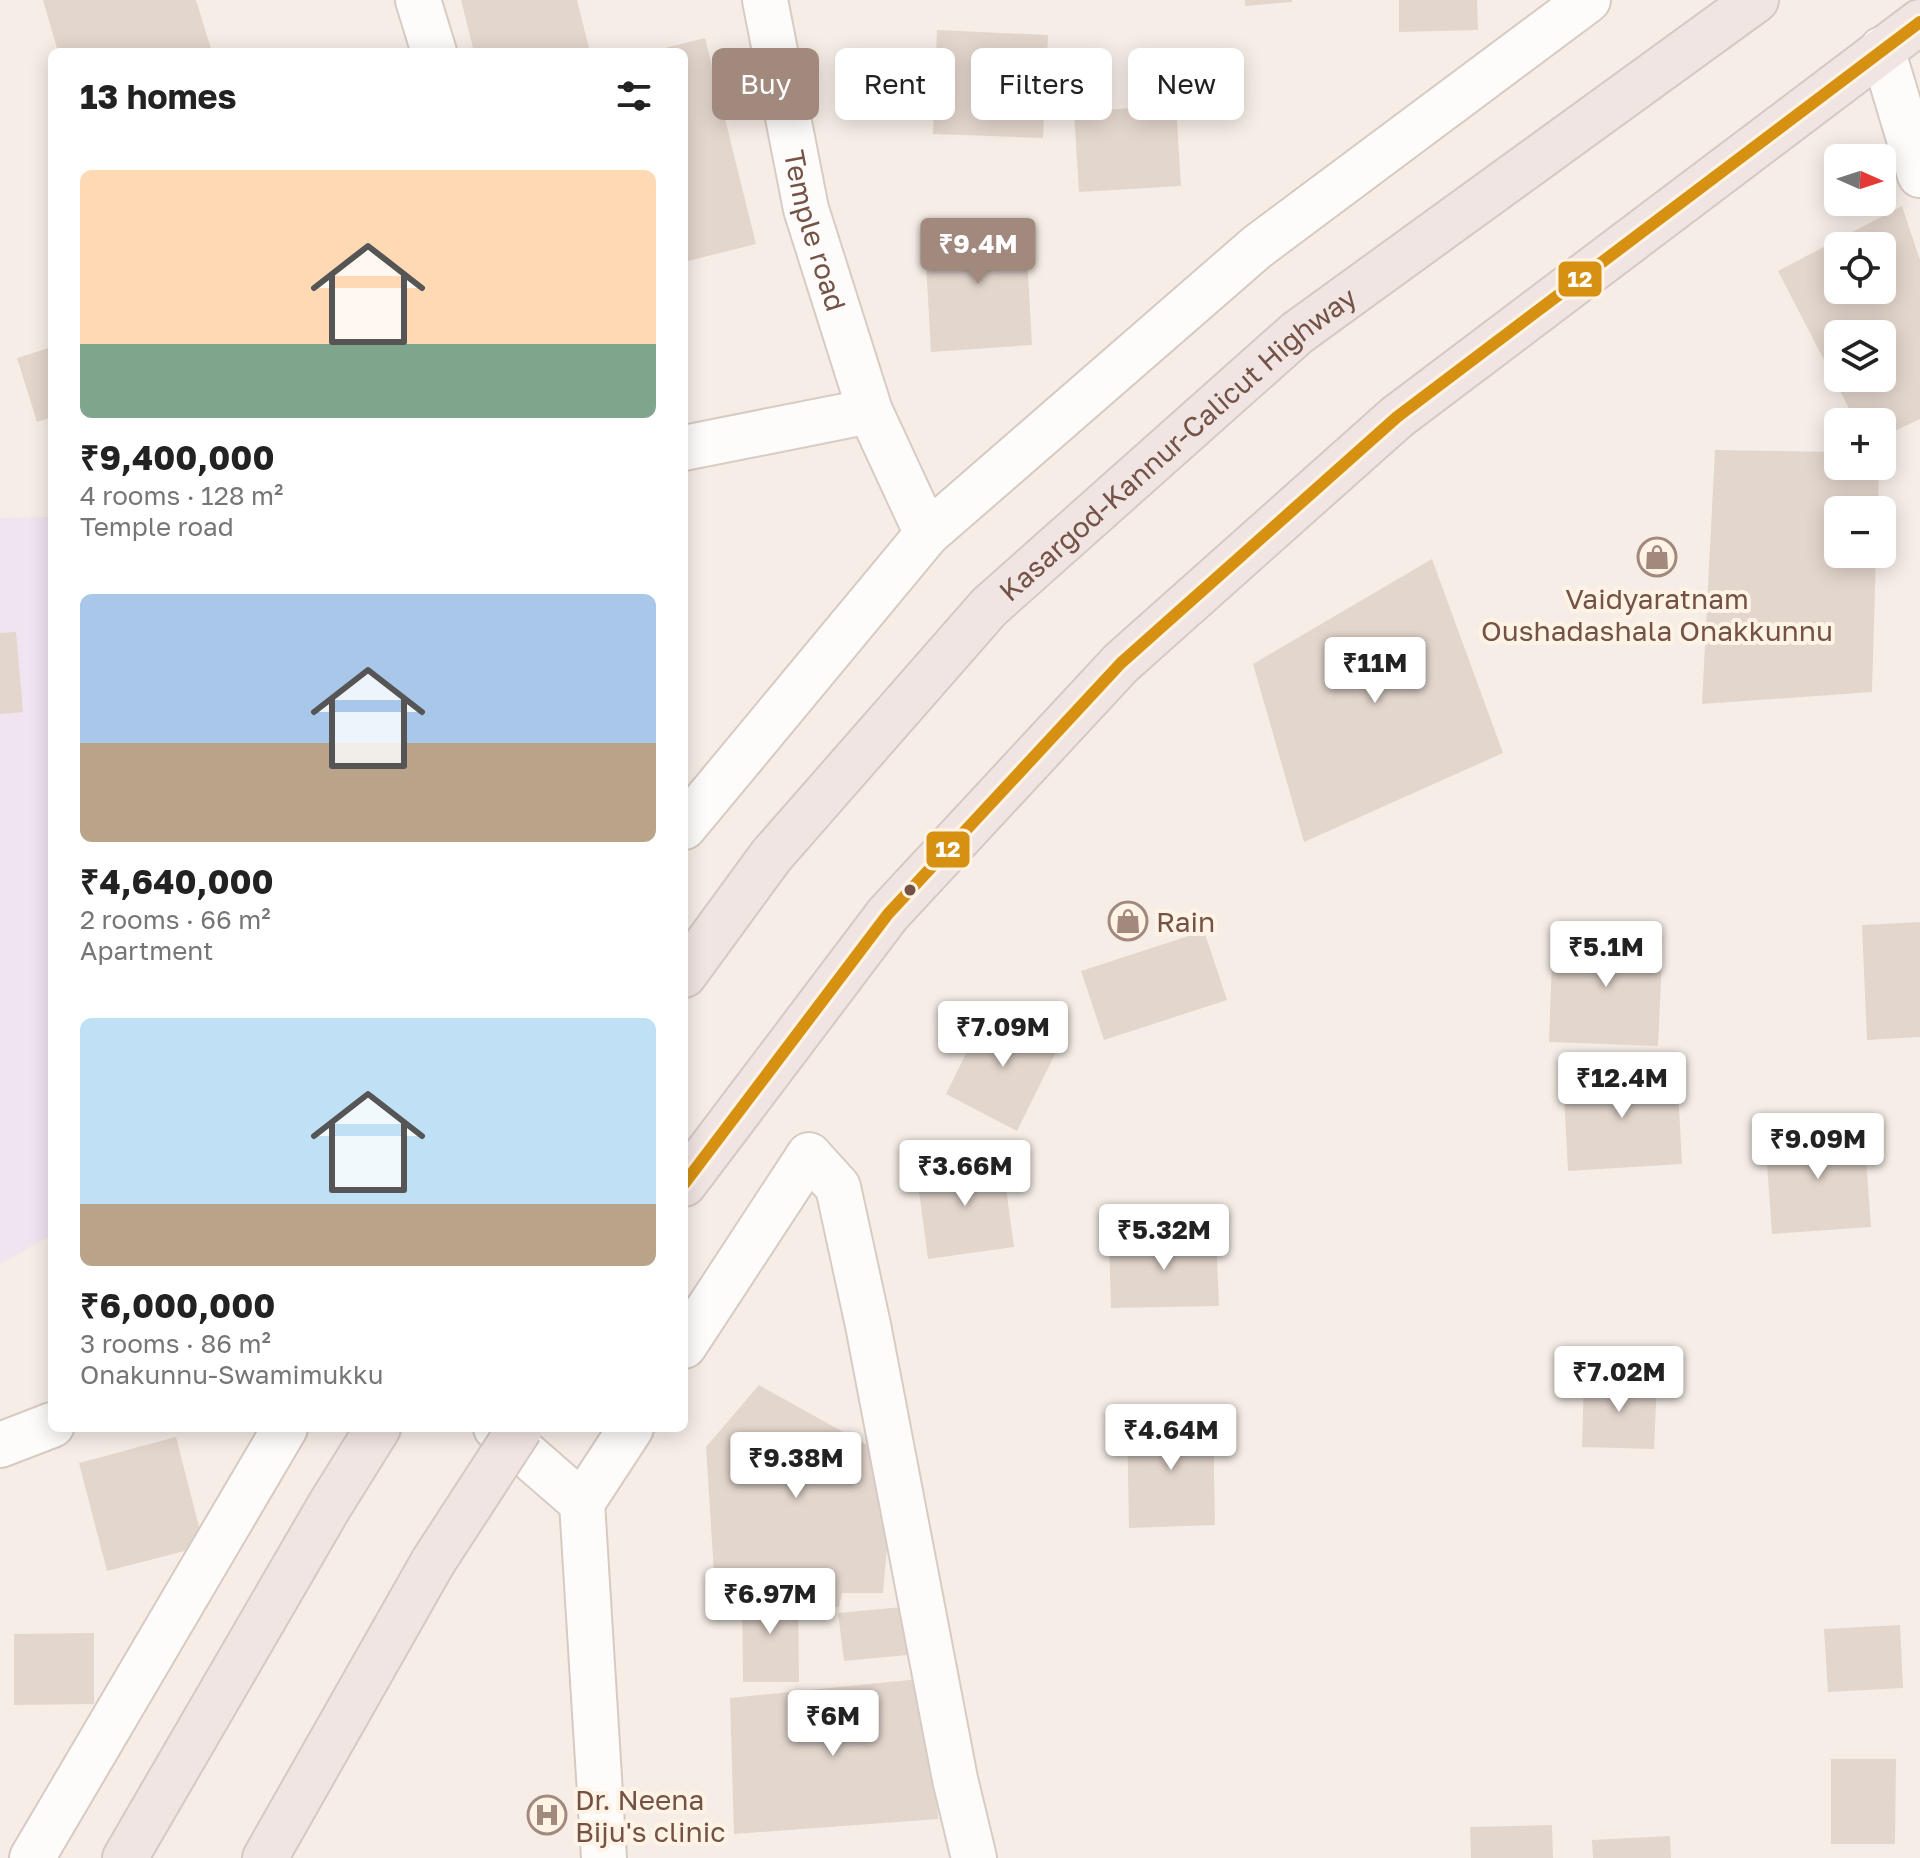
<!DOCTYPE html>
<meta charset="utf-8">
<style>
body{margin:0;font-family:"Golos Text",sans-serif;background:#f6f6f6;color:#222;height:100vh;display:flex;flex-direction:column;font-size:30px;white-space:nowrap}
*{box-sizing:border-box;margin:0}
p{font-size:26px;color:#767676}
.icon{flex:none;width:44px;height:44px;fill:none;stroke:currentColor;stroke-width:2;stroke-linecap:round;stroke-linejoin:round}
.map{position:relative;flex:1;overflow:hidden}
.sheet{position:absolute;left:48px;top:48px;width:640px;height:1384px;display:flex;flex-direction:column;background:#fff;border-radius:12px;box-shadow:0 4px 20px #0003}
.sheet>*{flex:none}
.hud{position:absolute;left:712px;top:48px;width:760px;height:72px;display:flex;gap:16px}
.needle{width:52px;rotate:93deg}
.controls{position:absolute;left:1824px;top:144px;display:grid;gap:16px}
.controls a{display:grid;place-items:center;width:72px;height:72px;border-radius:12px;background:#fff;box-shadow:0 4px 20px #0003;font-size:40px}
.price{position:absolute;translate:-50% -68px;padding:0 18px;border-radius:8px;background:#fff;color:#222;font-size:26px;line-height:52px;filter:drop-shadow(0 2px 4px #0008)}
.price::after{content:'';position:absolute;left:50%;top:48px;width:24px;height:18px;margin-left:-12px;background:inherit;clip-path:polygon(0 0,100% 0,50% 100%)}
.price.on{background:#a2897e;color:#fff}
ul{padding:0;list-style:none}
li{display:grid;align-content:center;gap:16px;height:424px;padding:0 32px}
li span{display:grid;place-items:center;height:248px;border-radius:12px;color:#555}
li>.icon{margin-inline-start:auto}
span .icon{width:144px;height:144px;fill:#fffc;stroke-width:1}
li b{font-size:34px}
h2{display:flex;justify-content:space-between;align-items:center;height:96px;padding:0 32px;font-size:34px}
.chip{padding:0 28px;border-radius:12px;background:#fff;box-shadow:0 4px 20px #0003;font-size:28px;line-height:72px}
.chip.on{background:#a2897e;color:#fff}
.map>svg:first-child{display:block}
</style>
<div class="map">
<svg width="1920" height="1858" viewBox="0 0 1920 1858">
<rect width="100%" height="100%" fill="#f6eee6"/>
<path fill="#f0e4f0" d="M52 517V1235L0 1264V518Z"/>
<path fill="#e3d6cd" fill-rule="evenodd" d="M43 0H196L212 52H58Z
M461 0H577L590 52H474Z
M1245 0H1292V2L1245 6Z
M1399 0H1477L1478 30 1399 32Z
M937 30 1048 35 1043 138 933 134Z
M705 38 756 244 684 262V52L653 51Z
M1176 105 1181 186 1079 192 1074 112Z
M1902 206 1920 260V419L1882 437V422H1856L1778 271ZM1838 246H1882V290H1838ZM1838 334H1882V378H1838Z
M1025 221 1032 345 931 352 924 228Z
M52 347V417L37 422 17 358Z
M1715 450 1838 452V466H1879L1878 510H1838V554H1876L1872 692 1702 704Z
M1432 559 1503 753 1304 842 1253 664Z
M16 632 23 712 0 714V633Z
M1920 922V1037L1867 1040 1862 925Z
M1204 931 1227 1000 1104 1040 1081 971Z
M1553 931 1663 936 1658 1046 1549 1042Z
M989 1007 1060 1044 1017 1131 946 1094Z
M1677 1069 1682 1164 1568 1171 1563 1076Z
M1864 1129 1871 1227 1772 1234 1765 1135Z
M1002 1158 1014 1247 928 1259 916 1169Z
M1216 1236 1219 1306 1111 1308 1109 1239Z
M1584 1379 1657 1382 1654 1449 1582 1447Z
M759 1385 879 1452 887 1548 883 1593H842L839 1607 812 1606V1572L714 1573 706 1447Z
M1213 1416 1215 1525 1129 1528 1127 1419Z
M176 1437 204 1546 107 1571 79 1463Z
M742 1589H798L799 1682H743Z
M913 1606 918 1654 844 1661 838 1613Z
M1900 1625 1903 1688 1828 1692 1824 1629Z
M94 1633V1704L14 1705V1634Z
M919 1679 934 1737 938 1819 734 1834 730 1698Z
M1831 1759H1896L1895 1844H1831Z
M1552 1825 1553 1858H1471L1470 1827Z
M1670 1836 1671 1858H1593L1592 1840Z"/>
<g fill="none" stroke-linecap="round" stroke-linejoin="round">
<g stroke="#d7cbc4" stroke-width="48">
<g id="street">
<path d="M418 0 434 52"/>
<path id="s1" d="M765 0 806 209 870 411"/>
<path d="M1882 49 1920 175"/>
<path d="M684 448 870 411 927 534"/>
<path d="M684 1346 809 1155 838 1187 868 1325 955 1779 974 1858"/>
<path d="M582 1503 631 1428"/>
</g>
</g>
<g stroke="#d7cac2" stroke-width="48">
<path id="secondary" d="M684 827 927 534 1257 247 1588 0
M496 1428 582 1503 604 1858
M0 1445 52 1425
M32 1858 285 1428"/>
</g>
<g stroke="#d5c9c3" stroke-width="48">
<g id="highway">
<path id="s2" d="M684 975 771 856 989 607 1297 333 1756 0"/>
<path d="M684 1184 888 914 1121 663 1397 417 1920 22"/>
<path d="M125 1858 330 1505 378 1428"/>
<path d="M265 1858 433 1562"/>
</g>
</g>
<use href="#street" stroke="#fefcfb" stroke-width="44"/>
<use href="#secondary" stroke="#fefcfb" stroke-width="44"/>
<use href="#highway" stroke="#f0e5e2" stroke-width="44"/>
<g stroke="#d5c9c3" stroke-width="48" stroke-linecap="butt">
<path id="highway-bridge" d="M433 1562 520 1428"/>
</g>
<use href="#highway-bridge" stroke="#f0e5e2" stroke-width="44"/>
<g stroke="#fff3e6" stroke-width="18">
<path id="bus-1" d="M684 1184 888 914 1121 663 1397 417 1920 22"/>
</g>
<use href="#bus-1" stroke="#d69112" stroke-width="12"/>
</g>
<defs>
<g id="shop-ring" transform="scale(2)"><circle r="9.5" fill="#fff3e6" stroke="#a2897e" stroke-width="1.5"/><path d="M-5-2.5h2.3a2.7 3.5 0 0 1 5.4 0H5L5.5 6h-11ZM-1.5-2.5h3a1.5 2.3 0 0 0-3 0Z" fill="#a2897e"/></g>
<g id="hospital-ring" transform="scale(2)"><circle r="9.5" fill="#fff3e6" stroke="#a2897e" stroke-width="1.5"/><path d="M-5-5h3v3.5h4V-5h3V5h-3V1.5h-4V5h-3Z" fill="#a2897e"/></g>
</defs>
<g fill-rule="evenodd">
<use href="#shop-ring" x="1657" y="557"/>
<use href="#shop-ring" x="1128" y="921"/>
<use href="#hospital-ring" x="547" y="1815"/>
</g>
<circle fill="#745246" stroke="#fff3e6" stroke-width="3" cx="910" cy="890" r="7"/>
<g text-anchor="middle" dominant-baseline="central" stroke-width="8" stroke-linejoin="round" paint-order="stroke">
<g font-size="28" fill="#745246" stroke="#fff3e6">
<text stroke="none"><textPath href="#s1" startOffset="236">Temple road</textPath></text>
<text stroke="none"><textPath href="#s2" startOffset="728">Kasargod-Kannur-Calicut Highway</textPath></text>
</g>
<g font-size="28" fill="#745246" stroke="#fff3e6" text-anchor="start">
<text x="1657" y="598" text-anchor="middle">Vaidyaratnam<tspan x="1657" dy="32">Oushadashala Onakkunnu</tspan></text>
<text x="1156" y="921">Rain</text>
<text x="575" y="1799">Dr. Neena<tspan x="575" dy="32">Biju's clinic</tspan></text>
</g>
</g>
<g stroke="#fff3e6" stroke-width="3">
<rect x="1557" y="260" width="46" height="38" rx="8" fill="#d69112"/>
<rect x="925" y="830" width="46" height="39" rx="8" fill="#d69112"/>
</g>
<g font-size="22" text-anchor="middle" font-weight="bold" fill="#fff">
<text x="1580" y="287">12</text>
<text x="948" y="857">12</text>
</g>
</svg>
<div class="controls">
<a><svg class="needle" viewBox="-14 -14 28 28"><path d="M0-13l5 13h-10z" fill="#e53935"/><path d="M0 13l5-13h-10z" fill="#767676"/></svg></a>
<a><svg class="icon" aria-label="locate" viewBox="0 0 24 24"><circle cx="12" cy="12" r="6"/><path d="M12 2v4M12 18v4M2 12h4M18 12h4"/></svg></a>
<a><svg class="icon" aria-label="layers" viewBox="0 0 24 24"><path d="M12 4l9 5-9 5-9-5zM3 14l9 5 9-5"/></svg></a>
<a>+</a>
<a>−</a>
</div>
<b class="price on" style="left:978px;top:286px">₹9.4M</b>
<b class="price" style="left:1375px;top:705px">₹11M</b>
<b class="price" style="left:1606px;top:989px">₹5.1M</b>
<b class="price" style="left:1003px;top:1069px">₹7.09M</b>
<b class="price" style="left:1622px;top:1120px">₹12.4M</b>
<b class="price" style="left:1818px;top:1181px">₹9.09M</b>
<b class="price" style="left:965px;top:1208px">₹3.66M</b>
<b class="price" style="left:1164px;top:1272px">₹5.32M</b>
<b class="price" style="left:1619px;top:1414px">₹7.02M</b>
<b class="price" style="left:1171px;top:1472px">₹4.64M</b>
<b class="price" style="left:796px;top:1500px">₹9.38M</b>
<b class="price" style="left:770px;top:1636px">₹6.97M</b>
<b class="price" style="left:833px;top:1758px">₹6M</b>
<div class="hud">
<a class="chip on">Buy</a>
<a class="chip">Rent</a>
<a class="chip">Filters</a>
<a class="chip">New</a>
</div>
<section class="sheet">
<h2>13 homes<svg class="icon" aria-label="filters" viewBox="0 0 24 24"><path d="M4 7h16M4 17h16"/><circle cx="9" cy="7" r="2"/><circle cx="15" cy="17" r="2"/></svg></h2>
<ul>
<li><span style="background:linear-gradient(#ffd9b3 70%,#7fa58c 0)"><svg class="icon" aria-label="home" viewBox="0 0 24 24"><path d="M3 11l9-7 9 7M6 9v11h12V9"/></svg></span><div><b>₹9,400,000</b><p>4 rooms · 128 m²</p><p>Temple road</p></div></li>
<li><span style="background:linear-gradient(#a9c7e8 60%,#b9a48a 0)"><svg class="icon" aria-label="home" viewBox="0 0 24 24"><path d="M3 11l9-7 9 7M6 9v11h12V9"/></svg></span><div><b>₹4,640,000</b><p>2 rooms · 66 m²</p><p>Apartment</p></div></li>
<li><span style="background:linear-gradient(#bfe0f5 75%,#b9a48a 0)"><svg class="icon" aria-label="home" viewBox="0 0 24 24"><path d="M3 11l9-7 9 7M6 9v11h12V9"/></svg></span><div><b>₹6,000,000</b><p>3 rooms · 86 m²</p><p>Onakunnu-Swamimukku</p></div></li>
</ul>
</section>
</div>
